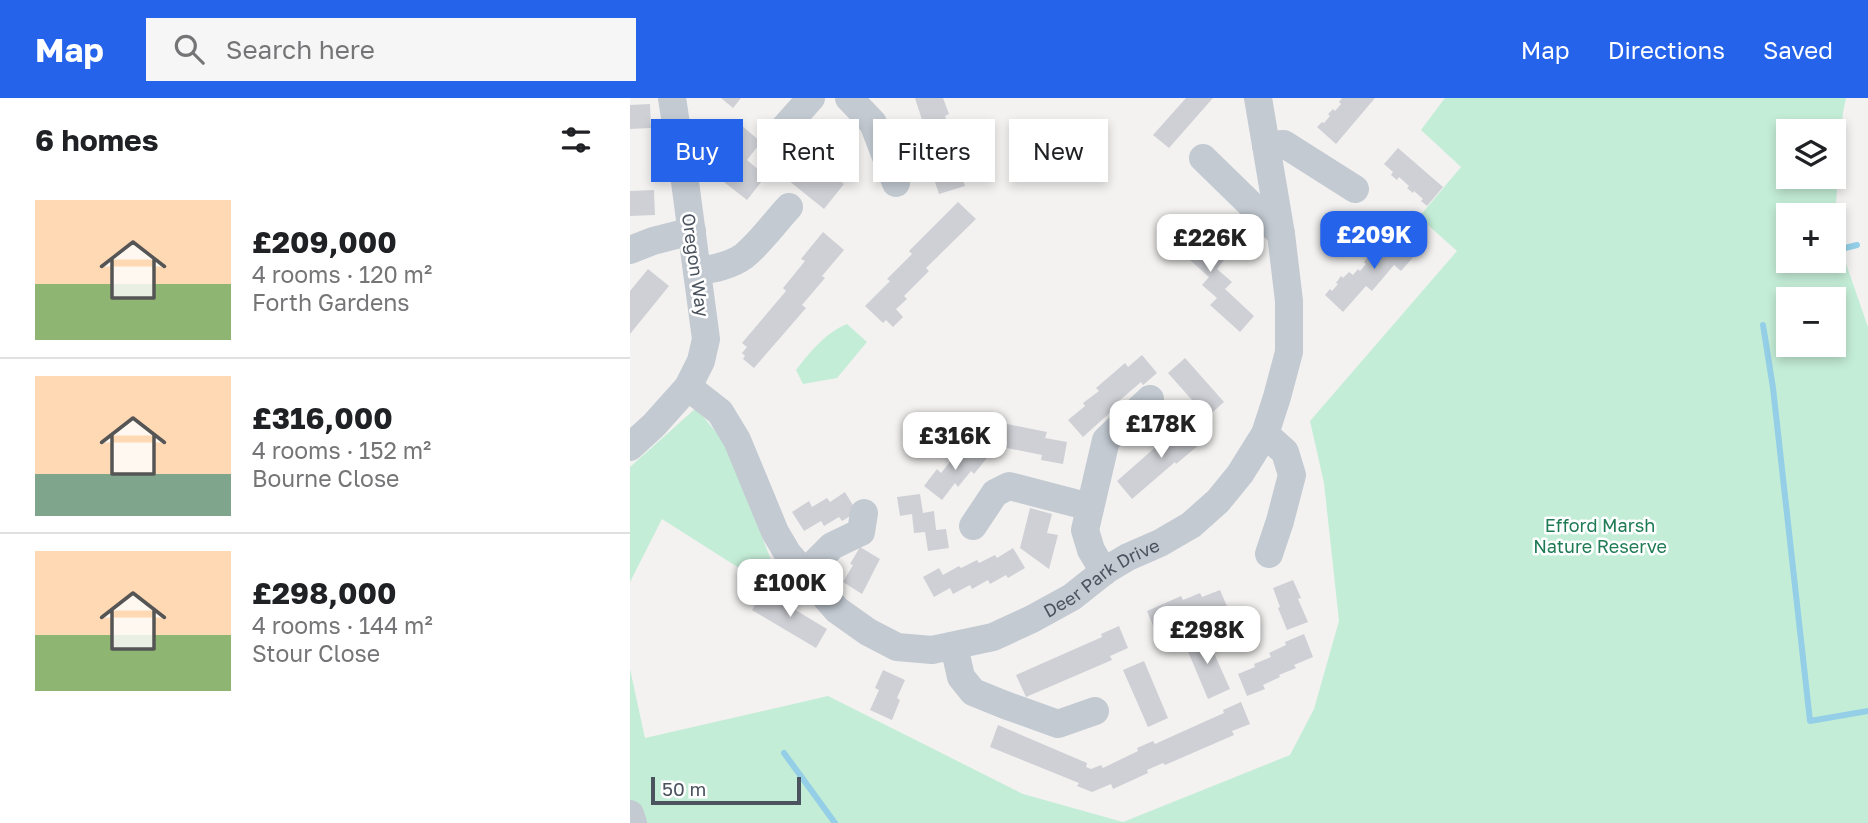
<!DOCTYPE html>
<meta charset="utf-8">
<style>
body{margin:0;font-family:"Golos Text",sans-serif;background:#f6f6f6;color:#202124;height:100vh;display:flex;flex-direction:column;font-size:26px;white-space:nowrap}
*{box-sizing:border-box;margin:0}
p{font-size:23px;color:#757577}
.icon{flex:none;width:38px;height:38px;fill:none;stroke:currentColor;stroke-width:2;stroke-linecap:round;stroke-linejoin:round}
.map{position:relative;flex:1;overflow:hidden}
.panel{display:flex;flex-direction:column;background:#fff;width:630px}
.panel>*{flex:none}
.banner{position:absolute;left:21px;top:21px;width:665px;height:63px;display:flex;gap:14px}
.controls{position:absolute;left:1146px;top:21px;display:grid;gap:14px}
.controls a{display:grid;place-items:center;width:70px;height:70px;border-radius:0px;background:#fff;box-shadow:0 4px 10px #0003;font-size:35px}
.scale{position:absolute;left:21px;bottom:18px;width:150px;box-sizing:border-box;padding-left:7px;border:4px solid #4a535e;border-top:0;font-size:19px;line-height:24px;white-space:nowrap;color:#4a535e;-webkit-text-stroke:5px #fff;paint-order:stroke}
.price{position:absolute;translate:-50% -60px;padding:0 16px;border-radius:14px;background:#fff;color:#222;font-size:23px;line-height:46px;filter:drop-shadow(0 2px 4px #0008)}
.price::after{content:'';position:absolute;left:50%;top:42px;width:21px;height:16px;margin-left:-10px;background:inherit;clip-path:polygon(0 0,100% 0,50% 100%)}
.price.on{background:#2563eb;color:#fff}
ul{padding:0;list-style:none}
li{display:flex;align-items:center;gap:21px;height:175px;padding:0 35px}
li+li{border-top:2px solid #e0e0e0}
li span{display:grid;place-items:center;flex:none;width:196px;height:140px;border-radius:0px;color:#555}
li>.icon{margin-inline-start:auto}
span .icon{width:84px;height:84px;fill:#fffc;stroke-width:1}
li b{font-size:30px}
h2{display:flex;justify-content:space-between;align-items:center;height:84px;padding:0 35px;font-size:30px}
.chip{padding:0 24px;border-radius:0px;background:#fff;box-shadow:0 4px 10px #0003;font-size:24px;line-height:63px}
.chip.on{background:#2563eb;color:#fff}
header{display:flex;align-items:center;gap:42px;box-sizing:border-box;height:98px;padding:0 35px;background:#2563eb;color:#fff}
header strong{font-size:33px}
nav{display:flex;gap:38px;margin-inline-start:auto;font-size:24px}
.search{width:490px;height:63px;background:#f6f6f6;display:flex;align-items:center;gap:18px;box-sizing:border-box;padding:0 24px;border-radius:0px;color:#757577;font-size:26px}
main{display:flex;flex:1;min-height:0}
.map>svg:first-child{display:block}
</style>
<header>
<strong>Map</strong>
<div class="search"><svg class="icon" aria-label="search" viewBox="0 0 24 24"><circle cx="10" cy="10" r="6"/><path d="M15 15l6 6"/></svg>Search here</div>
<nav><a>Map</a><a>Directions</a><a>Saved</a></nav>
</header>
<main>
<section class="panel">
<h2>6 homes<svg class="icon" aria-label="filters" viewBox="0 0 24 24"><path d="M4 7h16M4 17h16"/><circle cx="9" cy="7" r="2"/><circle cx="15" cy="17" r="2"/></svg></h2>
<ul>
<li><span style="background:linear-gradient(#ffd9b3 60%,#8fb573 0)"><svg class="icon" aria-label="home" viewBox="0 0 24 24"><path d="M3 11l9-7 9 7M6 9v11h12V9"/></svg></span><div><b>£209,000</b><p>4 rooms · 120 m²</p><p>Forth Gardens</p></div></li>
<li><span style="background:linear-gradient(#ffd9b3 70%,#7fa58c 0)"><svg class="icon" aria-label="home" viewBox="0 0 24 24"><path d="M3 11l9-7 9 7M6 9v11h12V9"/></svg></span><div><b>£316,000</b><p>4 rooms · 152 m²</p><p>Bourne Close</p></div></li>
<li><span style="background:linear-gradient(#ffd9b3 60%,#8fb573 0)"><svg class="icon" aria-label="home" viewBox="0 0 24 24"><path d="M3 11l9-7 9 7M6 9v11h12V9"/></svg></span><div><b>£298,000</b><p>4 rooms · 144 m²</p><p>Stour Close</p></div></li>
</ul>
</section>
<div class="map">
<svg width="1238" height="725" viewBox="0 0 1238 725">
<rect width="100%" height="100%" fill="#f3f2f1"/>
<path fill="#c4edd7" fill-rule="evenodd" d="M815 0H1216L1213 14 1204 131 1238 229V725H0V571L15 640 198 598 393 696 493 724 660 657 684 611 709 523 694 385 680 323 827 153 789 119 831 69 791 32ZM1158 33H1204V79H1158ZM1158 117H1204V163H1158ZM1158 201H1204V247H1158Z
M217 226 237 244 207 280 173 286 166 272C180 254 195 235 217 226Z
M66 310 96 346 143 467 120 477 32 421 0 484V369Z"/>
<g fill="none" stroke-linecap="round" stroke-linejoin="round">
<path stroke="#94cfe7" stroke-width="6" d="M1211 151 1227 147
M1133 227 1143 290 1180 623 1238 613
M154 655 205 725"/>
</g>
<path fill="#cfd0d5" d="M91 0H111L103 10Z
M285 0H313L319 16 315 18 326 51 323 52 335 88 309 96 297 60 300 59 289 26 293 25Z
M556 0H583L539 50 523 37Z
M712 0H745L706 46 687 29 692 24 694 25 700 18 698 16 703 11 705 13 711 6 709 4Z
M20 6 21 30 0 31V7Z
M111 27 131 44 117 62 136 78 117 102 76 70Z
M188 35 209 53 195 71 214 86 194 111 153 78Z
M768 50 813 89 797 108 791 103 793 101 784 93 783 95 777 90 779 88 769 79 767 82 761 77 763 74 754 66Z
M24 92 25 117 0 118V93Z
M328 104 346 121 296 170 299 173 274 198 277 201 266 211 273 219 263 229 256 222 253 225 235 208 260 183 257 181 282 156 279 153Z
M547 121 594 162 587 171 602 184 595 191 624 218 610 234 580 207 587 200 572 187 579 179 533 138Z
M777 133 793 148 771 173 764 167 742 193 736 188 713 214 695 197 700 191 702 193 708 186 706 185 711 178 713 180 719 174 723 177 728 171 730 173 736 166 734 164 739 158 741 160 747 153 752 157 757 151 759 153 765 146 763 144 768 138 771 140Z
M193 134 214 152 192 178 195 180 172 207 176 210 124 270 113 261 115 258 112 255 117 249 112 245 156 193 153 190 175 163 171 161Z
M18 171 39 188 0 236V193Z
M512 257 527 275 513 287 511 284 482 309 484 311 453 339 438 322 455 308 453 305 469 293 466 290 495 265 498 269Z
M555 260 594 304 577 319 538 275Z
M357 322 417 334 415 340 437 344 433 366 411 362 412 357 352 345Z
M560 324 576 341 546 366 545 364 502 401 487 383 529 346 531 349Z
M340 346 357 360 344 376 341 373 328 389 325 385 312 402 294 388 307 371 311 375 324 359 327 362Z
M215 394 227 414 212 423 209 419 194 428 191 423 174 433 162 414 179 403 182 409 197 400 200 404Z
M290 396 293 415 304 413 306 432 316 431 319 450 298 453 295 434 284 435 282 416 270 418 267 399Z
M400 410 422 416 417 435 428 437 419 471 390 450Z
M230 449 250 461 232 496 213 484 223 467 220 466Z
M383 450 395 470 378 480 376 477 360 486 358 482 342 491 340 487 323 496 320 490 304 499 293 479 309 470 313 477 329 468 331 470 347 462 349 465 365 457 367 460Z
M663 482 671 500 668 501 678 524 657 532 648 510 650 509 643 490Z
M590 492 599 513 581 521 580 517 562 524 561 520 526 535 517 513 551 498 553 502 570 495 572 499Z
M134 493 197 531 186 550 122 512Z
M489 528 498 550 480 558 482 562 396 599 386 577 472 539 471 536Z
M575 535 600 591 578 601 554 544Z
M674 536 683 559 664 567 666 570 649 577 650 579 633 587 635 591 617 598 608 576 625 569 624 566 641 559 639 555 656 547 655 544Z
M514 563 538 620 518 629 493 572Z
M253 572 275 582 267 600 270 602 262 622 240 612 249 592 245 590Z
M611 604 620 626 602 633 604 637 535 667 533 665 517 672 518 675 483 691 481 686 462 694 447 688 449 685 360 649 368 627 457 665 456 669 461 671 471 667 473 670 508 653 507 650 523 643 525 646 576 623 594 615 593 612Z"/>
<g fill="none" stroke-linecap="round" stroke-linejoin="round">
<g stroke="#c3cad2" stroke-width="28">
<path d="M219 0 243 25 266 85"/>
<path d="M155 29 181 0"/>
<path d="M636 47 654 46 725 91"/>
<path d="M573 60 651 136"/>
<path d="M0 152 23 143 62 133"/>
<path d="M67 173C83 171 101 168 114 158 130 145 145 124 159 109"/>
<path id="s1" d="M58 289 90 314 107 342 145 434 158 456 207 512 238 534 267 549 302 552 363 539 402 521 442 499 476 472 498 459 530 445 561 427 588 403 610 376 635 336 647 299 659 254V203L651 136 628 0"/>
<path d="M635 336 655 354 662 377 650 423 639 456"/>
<path d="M0 349 24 327 58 289 71 263 76 241 55 84 42 0"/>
<path d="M343 428 365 395 379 388 460 409"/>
<path d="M474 474 461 452 455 432 476 342 520 301"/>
<path d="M174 476 202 448 231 434 234 415"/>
<path d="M324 548 331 579 343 594 375 607 428 626 465 613"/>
<path d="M0 716 3 725"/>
</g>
</g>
<g text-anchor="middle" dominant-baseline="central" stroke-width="5" stroke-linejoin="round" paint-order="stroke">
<g font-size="18" fill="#4a535e" stroke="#fff">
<text transform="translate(66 167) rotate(82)">Oregon Way</text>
<text stroke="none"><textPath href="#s1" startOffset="565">Deer Park Drive</textPath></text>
</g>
<g font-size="18" fill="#1e7b54" stroke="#fff">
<text x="970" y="427">Efford Marsh<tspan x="970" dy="21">Nature Reserve</tspan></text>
</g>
</g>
</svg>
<div class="controls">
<a><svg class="icon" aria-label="layers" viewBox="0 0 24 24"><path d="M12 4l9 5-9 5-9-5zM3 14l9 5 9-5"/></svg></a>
<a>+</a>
<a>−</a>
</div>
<div class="scale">50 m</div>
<b class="price on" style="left:744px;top:173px">£209K</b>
<b class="price" style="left:580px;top:176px">£226K</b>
<b class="price" style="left:531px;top:362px">£178K</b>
<b class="price" style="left:325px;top:374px">£316K</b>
<b class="price" style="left:160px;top:521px">£100K</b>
<b class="price" style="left:577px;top:568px">£298K</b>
<div class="banner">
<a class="chip on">Buy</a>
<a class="chip">Rent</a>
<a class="chip">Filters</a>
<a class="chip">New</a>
</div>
</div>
</main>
